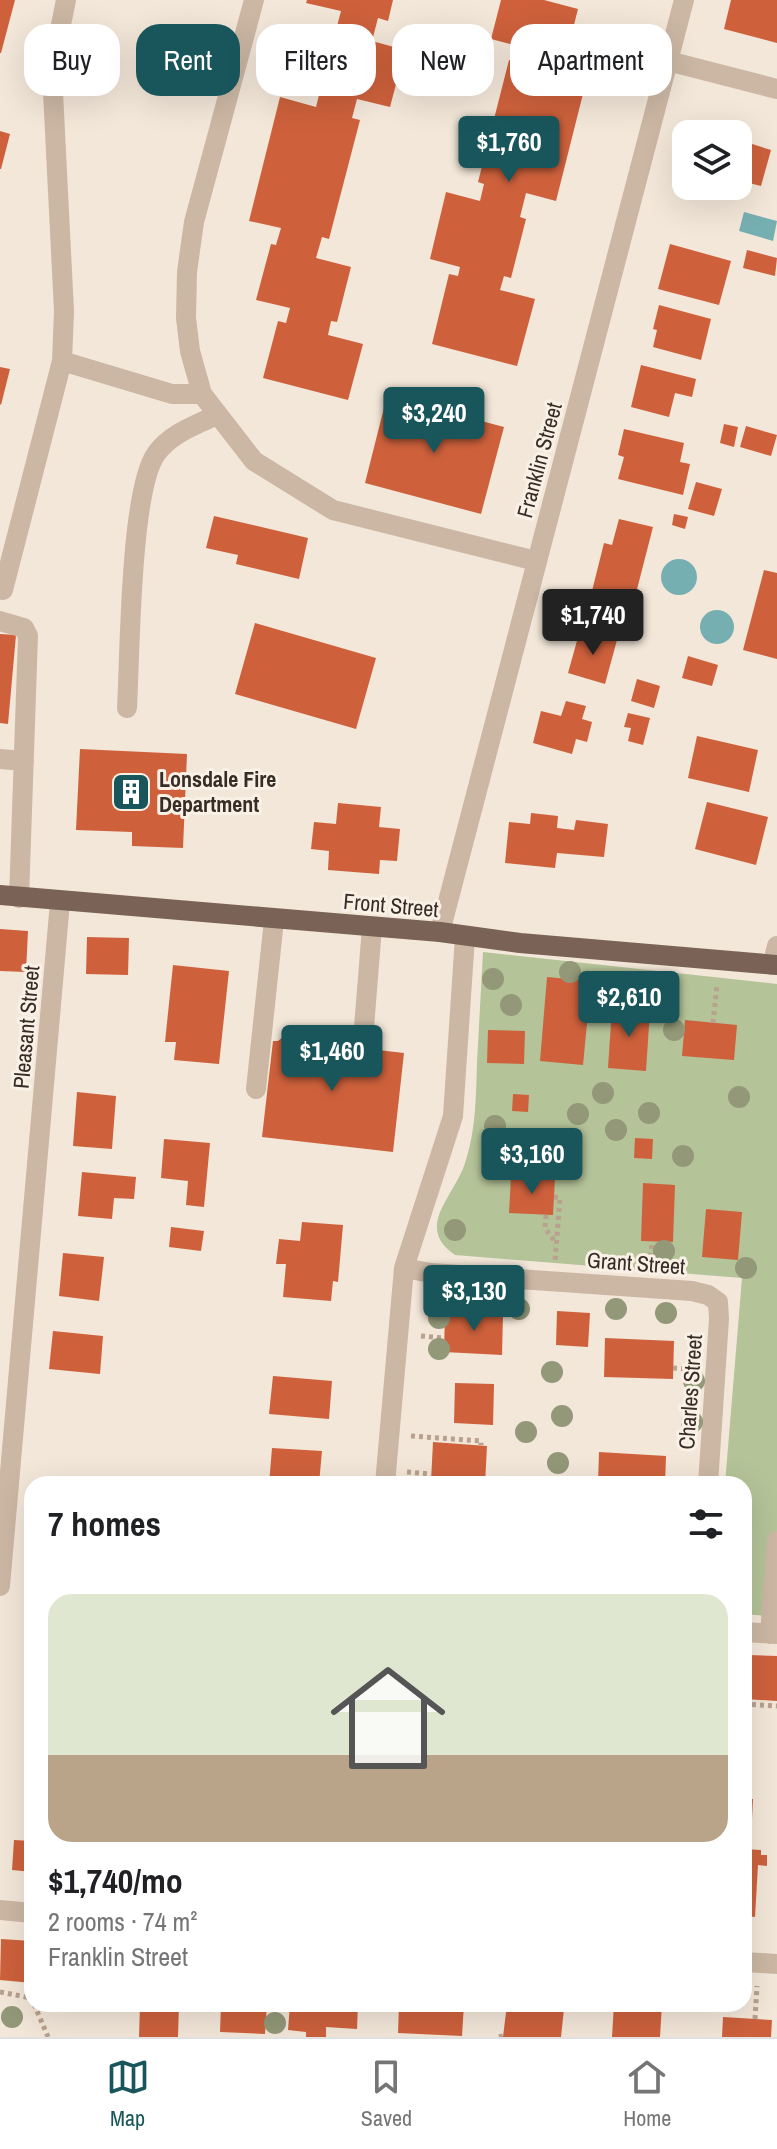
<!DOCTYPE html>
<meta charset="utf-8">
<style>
body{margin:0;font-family:"Archivo Narrow",sans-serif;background:#f2f2f2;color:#202124;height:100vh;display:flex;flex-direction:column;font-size:30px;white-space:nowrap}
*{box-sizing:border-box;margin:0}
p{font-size:26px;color:#757577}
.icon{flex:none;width:44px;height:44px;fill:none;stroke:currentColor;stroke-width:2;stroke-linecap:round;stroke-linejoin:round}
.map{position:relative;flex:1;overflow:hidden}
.sheet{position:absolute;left:24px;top:1476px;width:728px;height:536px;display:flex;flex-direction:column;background:#fff;border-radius:24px;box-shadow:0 8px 32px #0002}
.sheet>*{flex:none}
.top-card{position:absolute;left:24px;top:24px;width:730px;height:72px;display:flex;gap:16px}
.controls{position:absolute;left:672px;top:120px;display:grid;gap:16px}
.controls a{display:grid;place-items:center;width:80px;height:80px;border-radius:16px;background:#fff;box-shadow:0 8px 32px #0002;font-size:40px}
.price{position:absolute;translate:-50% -68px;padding:0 18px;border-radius:8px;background:#19565b;color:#fff;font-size:26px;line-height:52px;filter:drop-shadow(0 2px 4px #0008)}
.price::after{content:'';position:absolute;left:50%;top:48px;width:24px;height:18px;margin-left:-12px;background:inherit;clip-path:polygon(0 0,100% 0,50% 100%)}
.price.selected{background:#222;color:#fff}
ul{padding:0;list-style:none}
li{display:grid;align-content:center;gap:16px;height:424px;padding:0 24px}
li span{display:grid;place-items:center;height:248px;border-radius:24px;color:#555}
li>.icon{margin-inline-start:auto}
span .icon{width:144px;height:144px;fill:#fffc;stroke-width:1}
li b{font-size:34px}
h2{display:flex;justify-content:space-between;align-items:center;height:96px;padding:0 24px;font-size:34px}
.tag{padding:0 28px;border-radius:24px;background:#fff;box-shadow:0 8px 32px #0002;font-size:28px;line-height:72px}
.tag.selected{background:#19565b;color:#fff}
.tab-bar{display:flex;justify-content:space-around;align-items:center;height:112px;border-top:2px solid #e0e0e0;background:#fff;font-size:22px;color:#757577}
.tab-bar a{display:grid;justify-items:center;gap:4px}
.tab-bar .selected{color:#19565b}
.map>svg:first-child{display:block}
</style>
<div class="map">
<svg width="777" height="2037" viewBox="0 0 777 2037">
<rect width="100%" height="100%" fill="#f3e7d9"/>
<path fill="#b4c398" d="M483 952 777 984V1617L744 1614V1484H725L742 1278 455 1255C413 1226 456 1196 466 1160 476 1128 476 1095 477 1063 479 1026 481 989 483 952Z"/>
<path fill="#76afb2" d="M744 212 777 221 773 241 739 231Z
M661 577a18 18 0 1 1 36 0a18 18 0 1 1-36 0Z
M700 627a17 17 0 1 1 34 0a17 17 0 1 1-34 0Z"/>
<path fill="#ce613c" d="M0 0H15L1 53H0Z
M307 0H393L388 21 378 18 372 41 405 50 390 107 357 99 352 118 360 120 329 239 322 237 316 258 351 267 337 322 331 321 328 335 363 344 348 400 263 378 278 321 286 323 290 308 256 300 271 244 276 245 281 228 249 221 280 97 316 107 320 91 313 89 327 28 336 30 341 11 306 3Z
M501 0H544L578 9 561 76 586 82 556 201 526 193 520 217 526 219 511 278 504 276 500 290 535 299 517 366 432 344 449 274 458 276 460 267 430 259 446 192 480 201 484 184 478 182 509 60 517 62 521 47 491 39Z
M731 0H777V43L724 29Z
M0 131 10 134 1 169H0Z
M749 143 771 150 761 186 741 181 737 198 698 187 738 186V146L748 148Z
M670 244 731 261 719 305 658 289Z
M747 250 777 258 775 276 743 268Z
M659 305 711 319 701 360 653 347 657 330 653 329Z
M641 365 696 379 692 397 675 393 669 417 631 407Z
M0 367 10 369 1 405 0 404Z
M387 396 504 427 481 514 365 483Z
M724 424 738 427 734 447 720 443Z
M746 426 777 435 771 456 740 447Z
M624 429 684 443 680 462 690 464 683 495 618 479 624 457 618 455Z
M696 482 722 489 714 516 688 509Z
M674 514 688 517 685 529 672 525Z
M214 516 308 538 299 579 236 564 238 555 206 548Z
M619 519 653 527 634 601 592 591 604 543 612 545Z
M764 570 777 573V659L743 650Z
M255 623 376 658 356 729 235 694Z
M580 630 617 640 605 684 568 673Z
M0 634 16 635 8 724 0 723Z
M688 656 718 665 712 686 682 678Z
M637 679 660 686 654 708 631 701Z
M566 701 586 706 582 719 592 722 587 742 576 739 572 754 533 743 541 711 561 716Z
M628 713 650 718 643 745 628 741 631 728 624 727Z
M697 736 758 750 749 792 688 778Z
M80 749 187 754 183 848 132 846V832L76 830Z
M707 802 768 817 756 865 695 849Z
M338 803 381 807 379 827 400 829 397 861 380 860 379 874 328 870 329 851 311 849 314 822 336 824Z
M531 813 558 816 557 828 574 830 576 820 608 824 604 857 557 853 555 868 505 863 509 822 530 824Z
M0 929 28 931 26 972 0 971Z
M87 937 129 938 128 975 86 974Z
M173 965 229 971 219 1064 174 1060 176 1042H165Z
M547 977 591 981 583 1065 540 1061Z
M612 1008 650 1010 646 1071 608 1068Z
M685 1020 737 1025 734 1060 682 1056Z
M294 1028 321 1030 334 1045 404 1053 393 1152 262 1137 273 1041H278Z
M488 1030 525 1031 524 1064 487 1063Z
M77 1092 116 1096 112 1149 73 1146Z
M513 1094 529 1095 528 1112 512 1111Z
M635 1138 653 1139 652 1159 634 1158Z
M164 1139 210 1143 204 1207 186 1205 188 1181 161 1178Z
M82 1172 136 1177 134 1199 114 1198 112 1219 78 1216Z
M511 1176 555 1178 553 1215 509 1213Z
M643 1183 675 1185 673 1242 641 1241Z
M706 1209 742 1212 738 1260 702 1257Z
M302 1222 343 1225 338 1282 333 1281 331 1301 283 1297 286 1264H276L279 1239 300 1241Z
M171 1227 204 1231 201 1251 169 1247Z
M63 1253 104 1257 99 1301 59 1296Z
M557 1311 590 1313 588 1347 556 1345Z
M445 1312 503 1314 502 1355 444 1352Z
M53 1331 103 1336 100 1374 49 1369Z
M605 1338 674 1341 673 1379 604 1377Z
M273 1376 332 1381 329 1419 269 1414Z
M455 1383 494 1384 493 1425 454 1423Z
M433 1442 487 1446 485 1484 431 1481Z
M272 1448 322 1451 319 1484H269Z
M599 1452 666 1456 665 1484H598Z
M29 1637H32V1680L26 1679Z
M747 1655 777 1656V1701L744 1699Z
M29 1760H32V1796L26 1795Z
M744 1798 753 1799 752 1819 744 1818Z
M14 1840 32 1841V1872L12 1870Z
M744 1849 761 1850V1855H767V1866L758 1865 755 1917 744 1916Z
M1 1939 32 1941V1983L0 1980Z
M140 2004H179L178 2037H139Z
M221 2004H267L265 2034 220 2032Z
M290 2004H358L357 2029 326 2027V2037H306V2032L288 2030Z
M399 2004H464L462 2036 398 2033Z
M507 2004 564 2009 561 2037H503Z
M614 2004H662L660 2037H612Z
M723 2017 772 2020 771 2037H722Z"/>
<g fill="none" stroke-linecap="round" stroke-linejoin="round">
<path stroke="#b8a18e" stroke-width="5" stroke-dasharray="4 4" stroke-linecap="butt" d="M633 1009 637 975
M713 1023 717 984
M554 1197 560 1198 555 1261
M546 1215 545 1228 556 1243
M650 1265 652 1242
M421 1336 444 1338
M673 1368 692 1369
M411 1436 481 1441V1445
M407 1472 431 1474
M744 1672H746
M744 1704 777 1706
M744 1837 746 1818
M744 1918V1916
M29 1983 32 1999
M0 1992 31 1998
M34 2004 48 2037
M755 2019 757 1986
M499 2037 503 2036"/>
<path stroke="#ccb7a4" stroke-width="20" d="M254 0 194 222 187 272 186 318 190 351 202 394 254 461 333 510 536 561
M668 61 777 89
M62 361 172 394H202
M3 590 62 361 64 311 53 92 55 54 66 0
M0 621 24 628 28 636 19 898
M127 708C130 656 130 491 156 454 170 434 195 425 217 415
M0 759 24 761
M440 932 684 0
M772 965 777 946
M363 1040 372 927
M256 1089 274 920
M404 1268 431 1273 692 1291 708 1295 718 1302 719 1319 708 1484
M385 1484 404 1268 453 1116 465 937
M0 1586 60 902
M744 1632 777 1634
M770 1634 777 1541
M0 1910 32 1913
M744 1962 777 1964"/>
<path stroke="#7a6356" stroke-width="20" d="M0 895 440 932 520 943 777 965"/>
</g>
<g fill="#939878">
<circle cx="570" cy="972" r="11"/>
<circle cx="493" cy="979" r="11"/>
<circle cx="511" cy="1005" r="11"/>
<circle cx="674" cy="1030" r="11"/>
<circle cx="603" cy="1093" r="11"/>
<circle cx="739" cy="1097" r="11"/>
<circle cx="649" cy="1113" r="11"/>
<circle cx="578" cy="1114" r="11"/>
<circle cx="495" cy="1126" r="11"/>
<circle cx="616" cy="1130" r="11"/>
<circle cx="683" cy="1156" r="11"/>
<circle cx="455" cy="1230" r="11"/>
<circle cx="664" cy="1251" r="11"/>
<circle cx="746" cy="1268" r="11"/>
<circle cx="519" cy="1309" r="11"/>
<circle cx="616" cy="1309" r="11"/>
<circle cx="666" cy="1313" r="11"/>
<circle cx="439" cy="1318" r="11"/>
<circle cx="439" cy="1349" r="11"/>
<circle cx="552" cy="1372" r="11"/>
<circle cx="694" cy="1381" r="11"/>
<circle cx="562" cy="1416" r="11"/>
<circle cx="692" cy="1422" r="11"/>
<circle cx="526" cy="1432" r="11"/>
<circle cx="558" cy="1463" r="11"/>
<circle cx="12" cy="2017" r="11"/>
<circle cx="275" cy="2023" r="11"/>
</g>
<defs>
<g id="building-square" transform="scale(2)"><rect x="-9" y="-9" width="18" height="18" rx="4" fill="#19565b" stroke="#faf1e6"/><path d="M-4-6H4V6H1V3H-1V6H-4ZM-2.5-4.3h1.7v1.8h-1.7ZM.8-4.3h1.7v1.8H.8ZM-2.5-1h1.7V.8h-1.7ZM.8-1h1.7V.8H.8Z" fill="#fff"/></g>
</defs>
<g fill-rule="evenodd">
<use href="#building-square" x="131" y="792"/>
</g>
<g text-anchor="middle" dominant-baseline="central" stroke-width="6" stroke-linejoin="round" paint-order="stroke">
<g font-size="22" fill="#372c26" stroke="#faf1e6">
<text transform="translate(539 460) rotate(-75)">Franklin Street</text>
<text transform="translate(391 905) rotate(5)">Front Street</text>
<text transform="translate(26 1027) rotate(-85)">Pleasant Street</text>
<text transform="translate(636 1263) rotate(4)">Grant Street</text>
<text transform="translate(690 1392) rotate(-86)">Charles Street</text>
</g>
<g font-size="22" font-weight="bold" fill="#372c26" stroke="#faf1e6" text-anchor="start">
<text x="159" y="779">Lonsdale Fire<tspan x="159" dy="25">Department</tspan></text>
</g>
</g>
</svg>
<div class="controls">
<a><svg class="icon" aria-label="layers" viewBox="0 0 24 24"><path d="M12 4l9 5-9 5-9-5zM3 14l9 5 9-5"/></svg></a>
</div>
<b class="price" style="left:509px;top:184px">$1,760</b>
<b class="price" style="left:434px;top:455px">$3,240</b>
<b class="price selected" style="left:593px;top:657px">$1,740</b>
<b class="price" style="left:629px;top:1039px">$2,610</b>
<b class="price" style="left:332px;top:1093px">$1,460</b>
<b class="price" style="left:532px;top:1196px">$3,160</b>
<b class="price" style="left:474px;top:1333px">$3,130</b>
<div class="top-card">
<a class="tag">Buy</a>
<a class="tag selected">Rent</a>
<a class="tag">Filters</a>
<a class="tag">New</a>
<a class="tag">Apartment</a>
</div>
<section class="sheet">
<h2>7 homes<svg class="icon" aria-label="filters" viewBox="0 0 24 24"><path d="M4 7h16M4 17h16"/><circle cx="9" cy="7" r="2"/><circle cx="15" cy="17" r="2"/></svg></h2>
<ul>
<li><span style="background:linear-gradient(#dfe7d0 65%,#b9a48a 0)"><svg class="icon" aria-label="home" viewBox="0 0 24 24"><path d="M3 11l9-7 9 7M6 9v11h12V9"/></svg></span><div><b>$1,740/mo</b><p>2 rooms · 74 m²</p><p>Franklin Street</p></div></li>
</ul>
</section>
</div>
<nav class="tab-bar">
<a class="selected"><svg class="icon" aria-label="map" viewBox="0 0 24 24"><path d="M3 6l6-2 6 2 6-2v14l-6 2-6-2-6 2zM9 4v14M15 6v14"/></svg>Map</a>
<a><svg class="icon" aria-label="saved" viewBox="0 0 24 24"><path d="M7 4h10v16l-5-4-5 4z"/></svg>Saved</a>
<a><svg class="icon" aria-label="home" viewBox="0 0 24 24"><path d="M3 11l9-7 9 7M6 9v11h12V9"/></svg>Home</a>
</nav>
